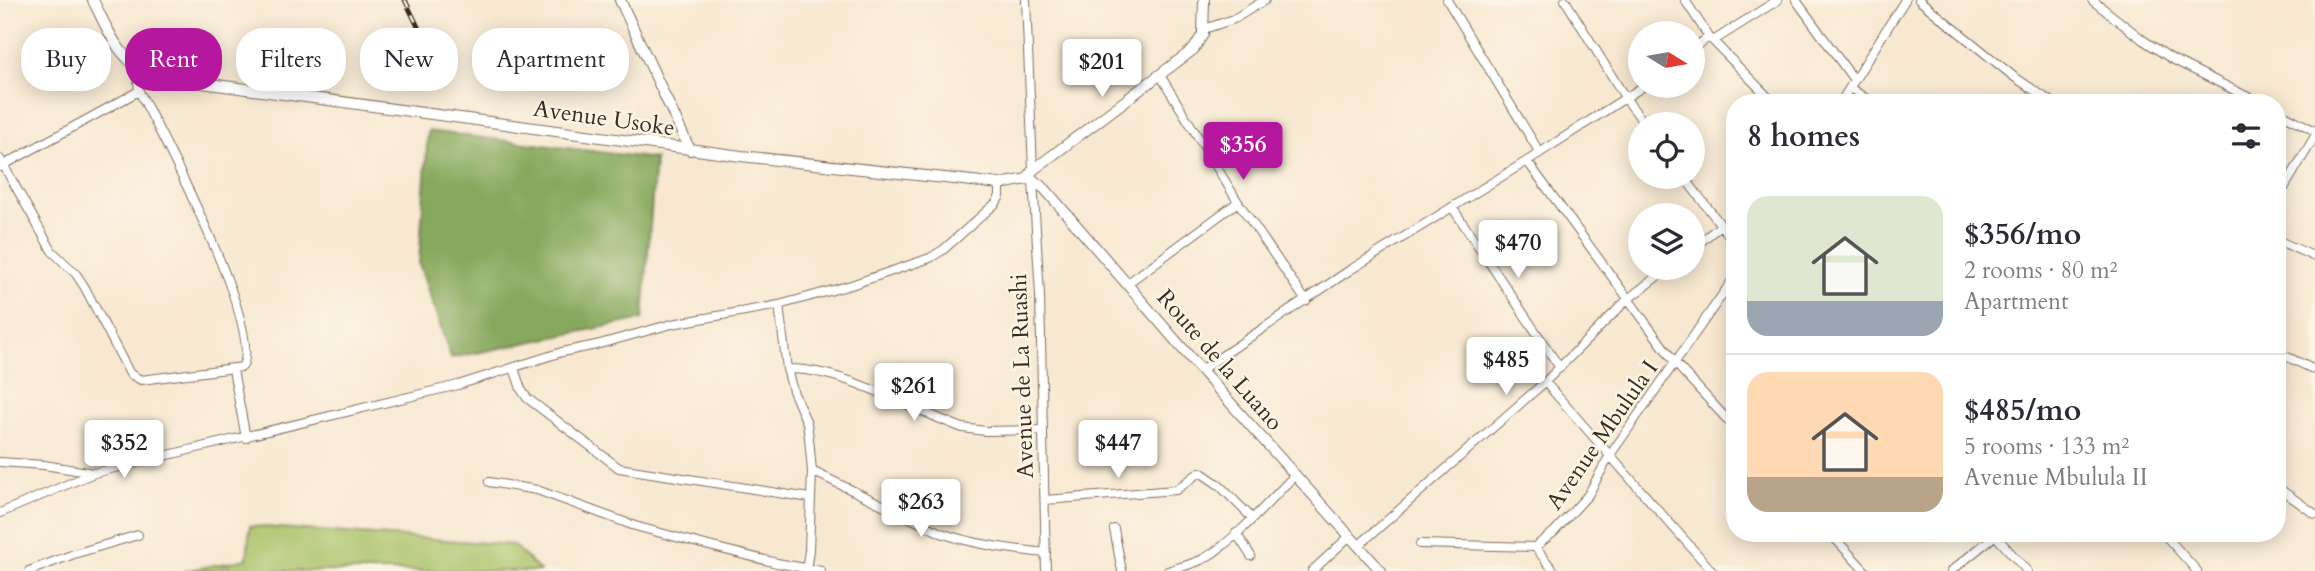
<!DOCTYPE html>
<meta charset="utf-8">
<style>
body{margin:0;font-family:Cardo,serif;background:#f7f7f7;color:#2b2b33;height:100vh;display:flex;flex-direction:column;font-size:26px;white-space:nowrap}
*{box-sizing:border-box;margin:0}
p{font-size:23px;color:#7c7c81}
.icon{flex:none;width:38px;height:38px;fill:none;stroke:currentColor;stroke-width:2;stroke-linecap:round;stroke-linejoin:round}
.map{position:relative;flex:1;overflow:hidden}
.side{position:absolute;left:1726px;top:94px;width:560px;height:448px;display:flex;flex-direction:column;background:#fff;border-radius:28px;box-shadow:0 4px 18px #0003}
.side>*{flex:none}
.guide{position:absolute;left:21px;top:28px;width:665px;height:63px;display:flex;gap:14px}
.needle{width:46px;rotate:101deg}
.tools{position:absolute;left:1628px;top:21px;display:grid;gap:14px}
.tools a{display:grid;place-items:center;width:77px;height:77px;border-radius:50%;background:#fff;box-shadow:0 4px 18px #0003;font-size:35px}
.price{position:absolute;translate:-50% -60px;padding:0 16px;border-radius:7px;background:#fff;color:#222;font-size:23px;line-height:46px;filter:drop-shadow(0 2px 4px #0008)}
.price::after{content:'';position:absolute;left:50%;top:42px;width:21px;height:16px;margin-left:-10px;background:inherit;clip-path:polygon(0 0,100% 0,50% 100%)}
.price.current{background:#b5179e;color:#fff}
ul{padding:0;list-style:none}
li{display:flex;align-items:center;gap:21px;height:175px;padding:0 21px}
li+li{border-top:2px solid #e1e1e2}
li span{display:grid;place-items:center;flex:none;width:196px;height:140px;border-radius:21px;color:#555}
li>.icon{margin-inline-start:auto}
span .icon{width:84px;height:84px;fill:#fffc;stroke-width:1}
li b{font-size:30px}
h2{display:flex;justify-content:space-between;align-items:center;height:84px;padding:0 21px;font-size:30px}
.chip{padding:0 24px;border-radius:28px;background:#fff;box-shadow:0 4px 18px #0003;font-size:24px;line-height:63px}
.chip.current{background:#b5179e;color:#fff}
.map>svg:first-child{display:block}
</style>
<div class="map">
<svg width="2315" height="571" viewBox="0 0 2315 571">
<rect width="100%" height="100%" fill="#fcf5e5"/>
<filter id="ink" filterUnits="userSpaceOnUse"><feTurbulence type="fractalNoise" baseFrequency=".0143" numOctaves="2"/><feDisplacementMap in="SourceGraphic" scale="14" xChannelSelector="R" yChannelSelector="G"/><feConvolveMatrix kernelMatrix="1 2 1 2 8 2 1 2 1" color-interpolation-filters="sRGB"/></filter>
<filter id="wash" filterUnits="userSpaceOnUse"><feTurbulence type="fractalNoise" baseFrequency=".00686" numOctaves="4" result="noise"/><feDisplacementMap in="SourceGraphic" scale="28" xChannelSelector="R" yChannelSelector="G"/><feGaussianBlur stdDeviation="1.57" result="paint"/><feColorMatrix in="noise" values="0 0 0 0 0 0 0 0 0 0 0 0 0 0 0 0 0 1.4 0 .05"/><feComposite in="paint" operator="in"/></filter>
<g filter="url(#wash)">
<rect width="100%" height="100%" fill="#f8e8d1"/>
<path fill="#aac369" stroke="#727644" stroke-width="2" d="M250 526 513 545 540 571H228L227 564H223V571H184L247 559Z"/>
<path fill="#87a95d" stroke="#616a3e" stroke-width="2" d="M428 131 655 159 643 319 451 358 419 264Z"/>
</g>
<g filter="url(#ink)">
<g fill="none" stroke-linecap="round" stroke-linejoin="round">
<g stroke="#7d6c5d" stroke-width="10">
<path id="minor" d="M1026 0 1033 170
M1447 0 1540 153
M1565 0 1626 99 1645 124
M1685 0 1709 37 1774 103
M1796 0 1854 80
M1919 0 2013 76 2053 103
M2092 0 2143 40 2172 59 2260 103
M1204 29 1234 19 1265 0
M1713 41 1778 0
M1692 49 1709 37
M1160 75 1238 202 1306 301
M1850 88 1873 103
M1840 103 1905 0
M2277 111 2315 131
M0 159 52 251 76 274 84 286 130 374 141 380 242 367C266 331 160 132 139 91L138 81 142 71
M1527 161 1676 364 1734 427
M0 167 139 91
M1684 177 1734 242
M1033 180 1040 295 1046 571
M2277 200 2315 136
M1452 207 1560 368
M2277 240 2315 257
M1692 249 1720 226
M1128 283 1238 202
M779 305 787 369 793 391 807 423 809 438 812 471 809 550 806 571
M2277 352 2315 370
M514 368 521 389 527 398 619 468 810 498
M787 369C843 368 910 409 963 428L985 431 1043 430
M233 370 246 438
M1201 370 1350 270 1527 161 1644 86
M1545 382 1712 571
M0 462 44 465 94 473
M812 471 941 533C976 545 1009 549 1046 553
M489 482 537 490 635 526 709 546 777 563 821 571
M2277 487 2315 514
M1045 500 1176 490 1200 472 1219 485 1252 518
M0 513 94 473 458 385 562 352 596 345 672 324 779 305 851 285 930 258 943 250 996 203 1000 196V184
M1114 529 1122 571
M1236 533 1251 556
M1831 534 1865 571
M1994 534 2027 571
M2164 534 2197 571
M1420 544 1535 547 1554 532 1588 495 1610 455 1734 278
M1358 546 1545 382 1628 299 1668 268
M1535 547 1554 571
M29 571 74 554 138 535
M1168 571C1180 567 1194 564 1205 558 1237 539 1268 502 1295 475
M1312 571 1350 536
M1951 571 1997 534"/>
</g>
<g stroke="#7d6c5d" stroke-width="12">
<path id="tertiary" d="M93 0C109 33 121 65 158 77L741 156 1000 184 1027 179 1033 180 1045 189 1201 370 1381 571
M620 0 690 150
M1027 179 1033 170 1194 49 1203 34 1204 0"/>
</g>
<use href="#minor" stroke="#fff" stroke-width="8"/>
<use href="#tertiary" stroke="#fff" stroke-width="10"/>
<g stroke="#3b2a1e" stroke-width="5">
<path id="rail" d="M405 0 445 82"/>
</g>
<use href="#rail" stroke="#fcf5e5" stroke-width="2.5" stroke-dasharray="8" stroke-linecap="butt"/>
</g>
</g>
<g text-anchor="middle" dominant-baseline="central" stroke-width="5" stroke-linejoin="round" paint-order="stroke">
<g font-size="23" fill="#3b2a1e" stroke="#fcf5e5">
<text transform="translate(604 118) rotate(8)">Avenue Usoke</text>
<text transform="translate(1220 360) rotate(49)">Route de la Luano</text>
<text transform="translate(1022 376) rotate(-92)">Avenue de La Ruashi</text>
<text transform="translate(1602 435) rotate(-55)">Avenue Mbulula I</text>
</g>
</g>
</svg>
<div class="tools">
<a><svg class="needle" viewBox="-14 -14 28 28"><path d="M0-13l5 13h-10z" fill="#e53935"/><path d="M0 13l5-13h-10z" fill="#7c7c81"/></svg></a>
<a><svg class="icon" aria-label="locate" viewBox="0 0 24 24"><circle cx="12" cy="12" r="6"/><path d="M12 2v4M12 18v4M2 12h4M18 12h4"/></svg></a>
<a><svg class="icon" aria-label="layers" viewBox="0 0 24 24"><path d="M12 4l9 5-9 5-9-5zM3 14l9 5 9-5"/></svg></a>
</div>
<b class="price" style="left:1102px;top:99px">$201</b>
<b class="price current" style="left:1243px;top:182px">$356</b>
<b class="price" style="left:1518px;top:280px">$470</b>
<b class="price" style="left:1506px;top:397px">$485</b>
<b class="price" style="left:914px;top:423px">$261</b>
<b class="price" style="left:124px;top:480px">$352</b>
<b class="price" style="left:1118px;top:480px">$447</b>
<b class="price" style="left:921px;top:539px">$263</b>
<div class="guide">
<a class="chip">Buy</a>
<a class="chip current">Rent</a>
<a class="chip">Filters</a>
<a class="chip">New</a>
<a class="chip">Apartment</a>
</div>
<section class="side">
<h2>8 homes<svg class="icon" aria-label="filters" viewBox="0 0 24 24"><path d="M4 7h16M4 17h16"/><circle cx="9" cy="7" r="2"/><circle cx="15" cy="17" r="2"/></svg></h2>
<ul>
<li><span style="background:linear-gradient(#dfe7d0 75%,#9aa5b1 0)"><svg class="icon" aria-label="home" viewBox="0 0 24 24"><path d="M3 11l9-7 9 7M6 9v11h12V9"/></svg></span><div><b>$356/mo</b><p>2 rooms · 80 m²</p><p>Apartment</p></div></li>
<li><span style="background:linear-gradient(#ffd9b3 75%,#b9a48a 0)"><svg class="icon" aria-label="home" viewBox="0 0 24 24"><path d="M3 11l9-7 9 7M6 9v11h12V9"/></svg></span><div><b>$485/mo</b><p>5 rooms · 133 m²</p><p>Avenue Mbulula II</p></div></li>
</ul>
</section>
</div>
